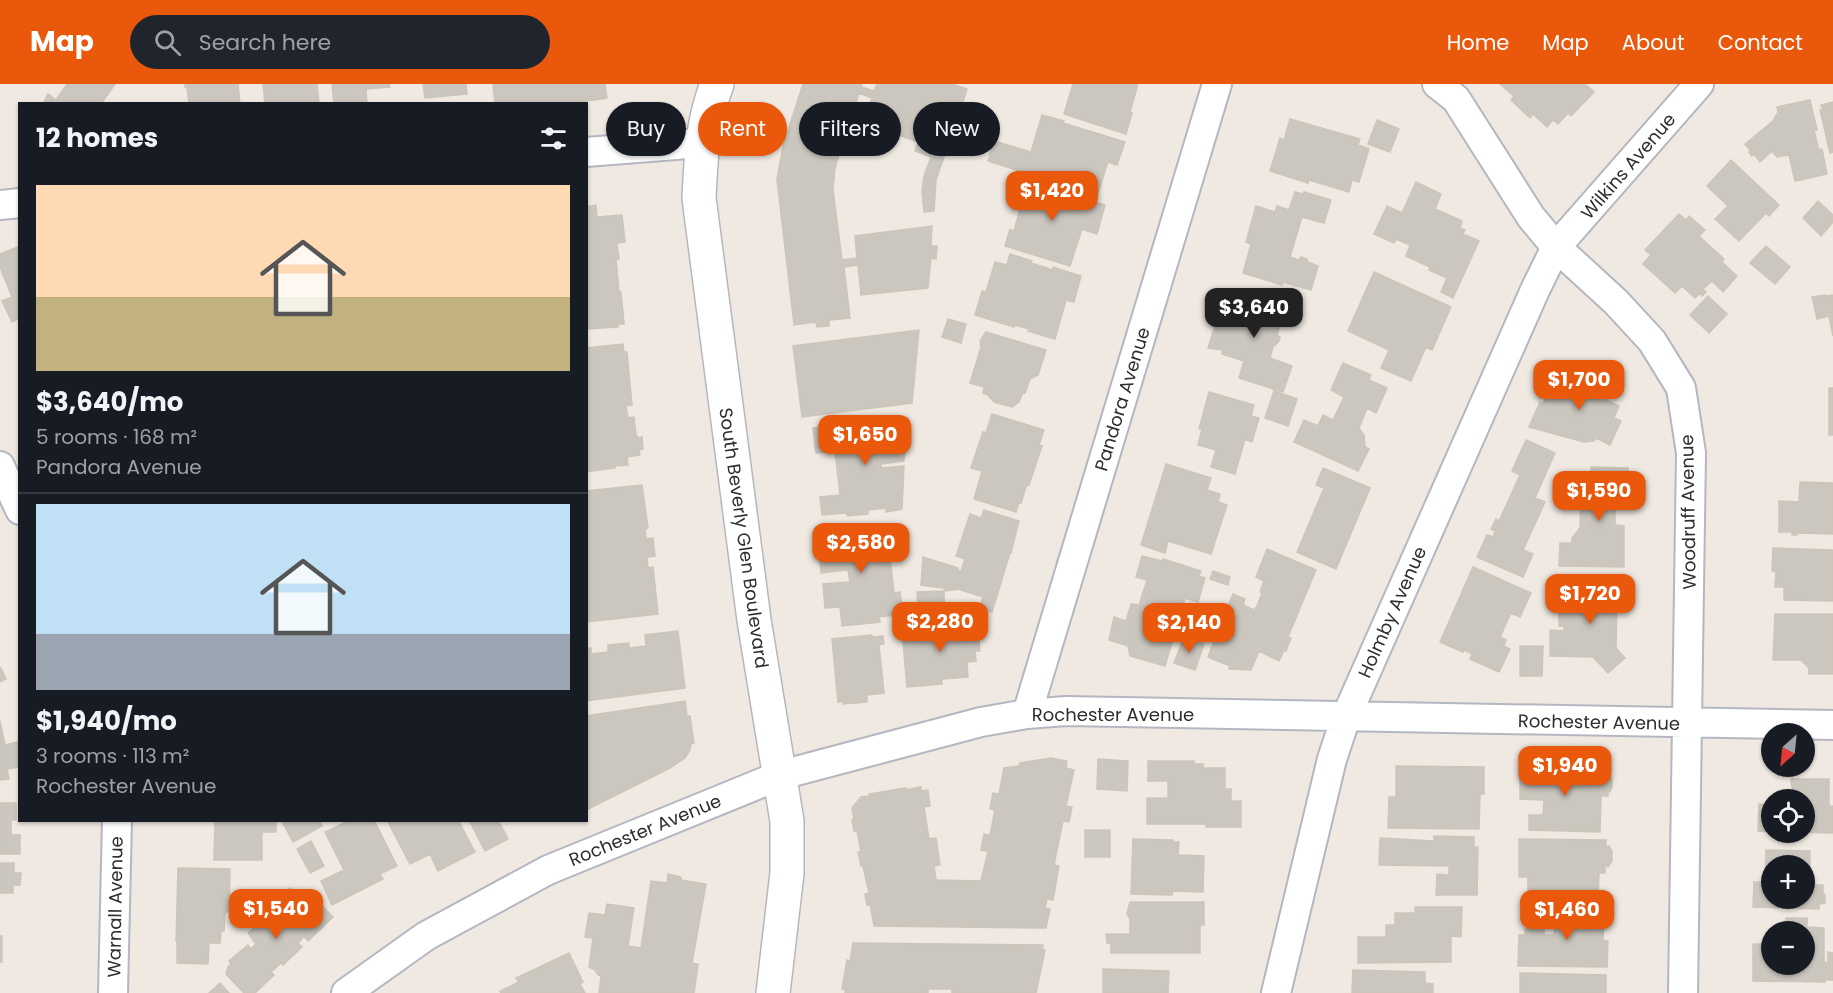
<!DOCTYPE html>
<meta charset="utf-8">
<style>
body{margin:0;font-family:Poppins,sans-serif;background:#20242c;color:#f1f3f6;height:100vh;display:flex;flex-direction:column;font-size:22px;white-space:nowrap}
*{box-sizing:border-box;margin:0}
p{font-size:20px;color:#9ea1a6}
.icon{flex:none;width:33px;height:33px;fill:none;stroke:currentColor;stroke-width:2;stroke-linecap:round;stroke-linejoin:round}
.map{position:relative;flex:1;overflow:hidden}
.panel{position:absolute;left:18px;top:18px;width:570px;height:720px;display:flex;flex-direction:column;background:#171b24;border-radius:0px;box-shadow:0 2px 4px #0004}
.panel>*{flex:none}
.guide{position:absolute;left:606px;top:18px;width:570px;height:54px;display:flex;gap:12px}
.needle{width:39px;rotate:207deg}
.fabs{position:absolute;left:1761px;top:639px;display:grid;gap:12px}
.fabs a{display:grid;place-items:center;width:54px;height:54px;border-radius:50%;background:#171b24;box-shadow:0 2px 4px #0004;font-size:30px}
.price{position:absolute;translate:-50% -51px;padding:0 14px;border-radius:12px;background:#ea580c;color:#fff;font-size:20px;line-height:39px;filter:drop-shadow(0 2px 3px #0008)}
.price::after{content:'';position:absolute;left:50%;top:36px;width:18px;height:14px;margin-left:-9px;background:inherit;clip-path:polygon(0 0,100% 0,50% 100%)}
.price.on{background:#222;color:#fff}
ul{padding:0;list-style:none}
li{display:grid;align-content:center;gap:12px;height:318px;padding:0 18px}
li+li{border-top:2px solid #363941}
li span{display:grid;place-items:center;height:186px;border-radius:0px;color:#555}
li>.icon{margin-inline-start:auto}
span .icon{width:108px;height:108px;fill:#fffc;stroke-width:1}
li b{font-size:26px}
h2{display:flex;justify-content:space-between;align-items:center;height:72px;padding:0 18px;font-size:26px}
.tag{padding:0 21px;border-radius:27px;background:#171b24;box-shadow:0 2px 4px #0004;font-size:21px;line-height:54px}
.tag.on{background:#ea580c;color:#fff}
header{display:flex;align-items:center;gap:36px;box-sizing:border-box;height:84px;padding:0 30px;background:#ea580c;color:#fff}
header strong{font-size:28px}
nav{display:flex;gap:33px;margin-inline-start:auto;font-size:21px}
.search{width:420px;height:54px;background:#20242c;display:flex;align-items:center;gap:15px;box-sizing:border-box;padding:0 21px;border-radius:33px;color:#9ea1a6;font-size:22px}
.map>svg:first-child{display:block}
</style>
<header>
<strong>Map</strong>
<div class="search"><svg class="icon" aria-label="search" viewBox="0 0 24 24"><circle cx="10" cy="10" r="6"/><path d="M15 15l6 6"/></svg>Search here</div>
<nav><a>Home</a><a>Map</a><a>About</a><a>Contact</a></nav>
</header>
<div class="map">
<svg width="1833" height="909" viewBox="0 0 1833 909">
<rect width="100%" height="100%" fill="#efe9e1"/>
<path fill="#cbc7bf" stroke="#cbc5ba" stroke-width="1.5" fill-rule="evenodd" d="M67 0H115L101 20H43L48 10 56 16Z
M185 0H238L240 20H189L187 3H185Z
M263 0H317L319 20H265Z
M332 0H389L390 3 366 5 367 20H334Z
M423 0H466L467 10 425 14Z
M493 0H605L607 14 566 20H495Z
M803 0H862L861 3 874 7 877 0H952L967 5 958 33 963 35 960 46 954 44 936 96 934 127 924 128 922 107 924 92 931 73 915 67 918 58 863 38 872 14 859 9 835 84 833 106 842 176 857 174 855 152 932 142 931 162H937L936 175 931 174 928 204 861 211 858 181 844 183 850 234 829 236V242L817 243 816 238 794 241 777 95 783 62Z
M1073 0H1138L1130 28 1132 29 1126 50 1064 30Z
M1500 0H1585L1594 8 1571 32 1568 29 1558 40 1553 36 1547 43 1533 30 1530 34 1511 16 1514 12Z
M1810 16 1817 46 1814 47 1819 66 1822 65 1827 90 1795 97 1789 71 1777 73 1772 67 1760 78 1754 70 1752 72 1749 68 1751 67 1745 60 1773 37 1778 28 1777 23Z
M1833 18V68L1830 69 1820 26H1823L1821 21Z
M1042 31 1064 37 1063 39 1125 58 1117 81 1108 78 1097 112 1087 109V108L988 77 994 57 1031 68Z
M1290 35 1360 55 1358 61 1369 65 1359 98 1352 96 1349 108 1309 96 1308 99 1270 87 1280 54 1284 56Z
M1377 36 1399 45 1390 68 1368 60Z
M1731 76 1779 121 1769 132 1766 129 1739 157 1715 135 1728 122 1707 102Z
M1021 95 1105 121 1097 150 1082 145 1070 182 1005 162 1010 145 1014 147 1020 125 1013 122Z
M1416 98 1441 110 1435 125 1462 137 1460 144 1465 146 1463 150 1479 157 1453 214 1441 208 1447 194 1429 186 1430 183 1406 172 1410 161 1396 155 1394 159 1374 150 1387 122 1402 129Z
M1295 108 1303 110 1304 108 1331 116 1324 139 1302 133 1290 173 1299 176 1301 173 1307 175 1308 178 1318 182 1311 206 1283 198 1282 201 1243 189 1251 160 1246 158 1256 122 1275 128 1277 122 1289 126Z
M1818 117 1833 131V138L1821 152 1803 134Z
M586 121 587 123 596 121 597 133 622 131 625 158 617 159 619 175H616L619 208H621L624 240H618V243L586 245Z
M1679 130 1686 136 1689 132 1705 146 1699 152 1724 175 1722 178 1737 192 1723 208 1712 197 1703 205 1706 208 1702 212 1700 209 1695 214 1682 202 1675 209 1643 180 1651 171 1645 166Z
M1766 162 1790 183 1775 200 1750 179Z
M18 163 20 167V234L12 238 2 217 12 213 0 183V170Z
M1010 170 1032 177 1031 179 1053 186V183L1081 192 1074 218 1066 216 1055 255 1028 247 1029 245 1014 241V243L975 231 982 207 986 208 995 178 1007 181Z
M1374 188 1451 223 1432 266 1426 263 1411 297 1381 284 1389 266 1348 247Z
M1241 205 1282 219 1280 226 1284 228 1277 251 1280 253 1279 257 1273 263 1270 274 1292 282 1283 308 1239 294 1244 277 1222 270 1223 266 1208 264 1215 242 1223 245 1231 217 1237 219Z
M1826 211 1827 212 1833 211V252L1829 232 1817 235 1812 213Z
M1708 212 1727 230 1709 249 1690 231Z
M948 235 966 240 961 259 942 253Z
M919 246 912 319 802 333 793 262Z
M986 248 1046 266 1038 291 1030 295 1025 309 1023 308 1019 318 1012 323 994 318 988 311 983 309 984 303 970 299 981 263 980 257Z
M623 260 624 268H627L632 321 626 322 628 334 634 333 636 350 638 354 642 353 643 365 639 366 640 371 627 373 628 381 614 382 615 384 586 388V264Z
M1343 279 1371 291 1369 296 1387 304 1376 329 1367 324 1359 344 1364 351 1365 363 1369 365 1358 387 1294 358 1304 336 1318 342 1323 331 1333 336 1344 313 1331 306Z
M1583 285 1610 297 1602 314 1619 322 1614 334 1621 337 1610 361 1596 354 1594 357 1584 358 1529 343 1540 318 1543 320 1545 315 1547 316 1551 307 1560 311 1570 289 1580 294Z
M1829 304H1833V351H1829Z
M1274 307 1297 315 1288 342 1265 334Z
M1209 308 1254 321 1251 332 1259 334 1252 358 1245 355 1235 390 1211 383 1216 366 1198 361 1202 345H1199Z
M992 330 1044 346 1039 361 1042 362 1029 401 1027 400 1021 419 1019 418 1016 428 974 415 982 387 971 384 983 348 986 349Z
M908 334 904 377 881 380V384L904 382 902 425 886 428V424L868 426V430L847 432V429L822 431 820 413 840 411 835 367 816 369 813 344Z
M1526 356 1555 369 1535 414 1545 418 1523 466 1533 470 1523 493 1477 473 1487 451 1493 453 1495 447 1491 445 1496 435 1499 437 1520 391 1512 387Z
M1166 380 1211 394 1207 406 1220 410 1218 418 1227 421 1211 470 1168 457 1165 469 1141 461Z
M1591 383 1628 384 1627 415 1616 414 1615 428V441L1624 442V483L1559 482 1560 459H1572V454L1580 444 1581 397H1590Z
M1323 384 1370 404 1336 485 1297 468 1324 404 1316 401Z
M1800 398 1833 399V450L1797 449V451H1792V448H1779V417L1799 418Z
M642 401 648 444 645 445 646 455 653 454 655 472 647 473 648 484 653 483 658 530 586 538V407Z
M984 426 1019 437 1011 469H1010L992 528 979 525 983 513 958 505 946 507 943 504 921 501 923 473 958 484 957 486 961 487 965 475 956 472 970 430 981 434Z
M871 440V444L892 442 895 464H889L894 509 900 508 903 530 879 533 880 538 842 542 840 523 825 524 823 500 850 498 848 486 821 489 819 464 832 463 830 445Z
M1773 464 1833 466V517L1784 516V503H1775L1776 488 1772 487Z
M1267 465 1316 486 1288 553 1291 554 1286 567 1284 566 1279 577 1259 567 1251 586 1229 585 1230 582 1208 573 1218 546 1228 550 1237 528 1227 524 1233 510 1245 515 1243 521 1254 526 1257 522 1262 509 1260 508 1264 497 1256 493Z
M1142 472 1162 477 1163 475 1201 487 1199 492 1205 494 1198 518 1185 514 1165 582 1130 572 1128 562 1109 556 1114 533 1126 537 1131 520 1139 521 1147 496 1136 493Z
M1473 483 1531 509 1520 533 1511 529 1500 553 1506 556 1504 562 1510 565 1499 588 1470 575 1472 570 1464 566 1463 568 1440 558Z
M1213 487 1230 493 1228 501 1210 495Z
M1609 492 1625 508 1617 516 1616 564 1625 574 1608 589 1593 573 1550 572V546L1564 547V542H1559V524L1566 525V504L1591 505V498H1603Z
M944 507 945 532H918L917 508Z
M1775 530H1833V590H1809V584L1801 576H1773Z
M977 537 980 567H975L976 577 967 578 968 593 942 595V600L907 603 902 547 951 542V540Z
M678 547 685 604 586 617V565L591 564V570L608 568V561L629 559V564L646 562 645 551Z
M872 551V553L883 552 884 560 879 561 884 609 867 611V618L843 620V617L838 618 832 555Z
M1184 553 1204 560 1195 586 1174 579Z
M1520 562H1543L1542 592H1520Z
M0 584H1L6 595 0 598Z
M685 617 687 632H690L694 659 691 660 690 666 685 674 670 684 586 726V632Z
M0 637 5 661 18 658 20 665V667H17L20 683 7 685 9 695 0 696Z
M1051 674 1067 677 1066 684 1074 686 1066 722 1072 723 1069 738 1063 737 1054 781 1059 782 1053 816 1047 815 1045 824 1050 825 1046 844 874 842 870 820 867 821 865 810 869 809 863 782H861L858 768H861L857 747H854L852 736H854L852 724 861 713 870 712 869 710 906 704V706L921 703V707L928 706 930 722 924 723 929 755 936 754 940 781 934 782 936 796 981 797 988 767 981 766 984 750 990 751 995 726 990 725 993 709 999 710 1004 684 1019 682 1020 679Z
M1098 675 1128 677 1127 707 1097 705Z
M1148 677H1194L1195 680H1203V684H1225V705H1231V717H1241V743H1206V740H1147V714H1168V697H1148Z
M1396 682 1484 683V710H1480L1479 745 1388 744 1389 713H1396Z
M1520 682H1546V686H1559L1562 682 1572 683 1575 684 1574 686H1608V691L1612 695V703L1610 708 1608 706V712H1601L1600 748 1529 746V731H1543L1544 716 1520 715Z
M1791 695H1829V722H1833V749L1782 748H1804V716H1787V714H1793V703L1792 704Z
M0 719H16V736H11V751H20V770H0Z
M1759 720 1772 721V748L1758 747Z
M215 736H276V748H262V776H214Z
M284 736H319L322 742 293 758 283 739Z
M346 736H374L397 782 380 790 383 795 332 821 321 797 344 786 325 748 346 738Z
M387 736H458L475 768 438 787 430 770 410 780Z
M469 736H498L508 755 485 767Z
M1085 746H1110V773H1085Z
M1434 752 1474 753V763H1478L1477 811H1436L1437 790 1449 791V782L1379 781 1380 754 1434 757Z
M1133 755 1173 756V758H1179L1178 771 1204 772 1203 808 1173 807 1172 811 1131 810Z
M1519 755 1606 756V764L1609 762 1612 767V777L1608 783 1605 780V789H1599L1598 815 1528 814V793H1519Z
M311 757 324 782 310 789 297 765Z
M1766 766 1810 767V801H1823V810L1825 811V819L1819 820V825L1753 823 1754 798H1765ZM1772 782H1804V814H1772Z
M0 779H14V789H21L20 801H13V809H0Z
M178 784 230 785 229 828H225L224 847H221L220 859H209L208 880 177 879V857H176Z
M668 790 681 793V796L706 800 692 879 698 880 694 909H599L601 892 598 891 595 886 589 883 593 854 585 853 589 829 605 831 607 820 634 824 628 862 641 864 651 797 667 799Z
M290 804 309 825 317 817 333 833 308 857 304 852 298 859 302 863 283 881 281 879 271 888 274 891 255 909H244L226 890 228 883 231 880 229 877 248 861 251 865 256 860 248 849 254 844 251 840Z
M1130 818H1204V841H1200V869H1111V860L1107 859 1106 850H1130V836L1127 829Z
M1555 822 1604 823 1603 856 1608 857 1607 883 1518 882 1519 851H1525V845H1544V851H1554Z
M1415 823H1462L1461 853 1451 852V878L1358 879V853H1386V841H1395V829H1415Z
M1786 834H1807V843L1824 844V878L1828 879V868L1833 869V896H1825V898L1753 897V860H1772V880H1804V848H1779V839H1785Z
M0 852H2V878H0Z
M853 859 1043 861 1042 865 1045 866 1036 909H952V905H928V909H845V906L842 905 847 876 850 877Z
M569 869 583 898 580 900 585 909H501L500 907 519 898 516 894Z
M1103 885 1169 887 1168 909H1103Z
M1353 886 1425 888V899L1433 900V909H1352Z
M1520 889 1606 891V909H1520Z
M220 899 229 909H209Z"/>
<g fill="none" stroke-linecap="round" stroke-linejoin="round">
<g stroke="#b4b7c1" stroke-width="32">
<path id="minor" d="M1437 0 1456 15 1531 133 1556 163 1616 218 1652 257 1681 304 1691 369 1683 909
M586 68 701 59
M0 121 20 119
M0 382 20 426
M1027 630 1217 0
M113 909 117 736
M346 909 426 852 548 786 781 691 981 638 1027 630 1066 627 1833 641
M1276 909 1332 675 1346 633 1535 206 1556 163 1699 0"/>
</g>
<g stroke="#b4b7c1" stroke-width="36">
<path id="secondary" d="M717 0C702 39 701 74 699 114L754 536 787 737V789L773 909"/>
</g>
<use href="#minor" stroke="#fff" stroke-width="28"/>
<use href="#secondary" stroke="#fff" stroke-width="33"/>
</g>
<g text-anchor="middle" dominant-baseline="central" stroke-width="4.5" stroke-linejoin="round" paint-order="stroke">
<g font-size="18" fill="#2e2e2e" stroke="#fff">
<text transform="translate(1628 82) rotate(-49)">Wilkins Avenue</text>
<text transform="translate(1122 315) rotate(-73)">Pandora Avenue</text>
<text transform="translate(1688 428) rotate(-91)">Woodruff Avenue</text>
<text transform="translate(744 454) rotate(82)">South Beverly Glen Boulevard</text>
<text transform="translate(1392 528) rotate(-66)">Holmby Avenue</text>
<text x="1113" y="630">Rochester Avenue</text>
<text transform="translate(1599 638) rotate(1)">Rochester Avenue</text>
<text transform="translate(645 746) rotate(-22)">Rochester Avenue</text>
<text transform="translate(115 823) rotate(-89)">Warnall Avenue</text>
</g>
</g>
</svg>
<div class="fabs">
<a><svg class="needle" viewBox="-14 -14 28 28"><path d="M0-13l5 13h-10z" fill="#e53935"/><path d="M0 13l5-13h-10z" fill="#9ea1a6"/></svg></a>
<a><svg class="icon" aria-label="locate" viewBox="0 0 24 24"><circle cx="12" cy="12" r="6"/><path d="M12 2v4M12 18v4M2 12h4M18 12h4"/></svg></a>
<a>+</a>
<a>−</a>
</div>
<b class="price" style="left:1052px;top:138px">$1,420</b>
<b class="price on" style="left:1254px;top:255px">$3,640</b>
<b class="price" style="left:1579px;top:327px">$1,700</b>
<b class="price" style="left:865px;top:382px">$1,650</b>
<b class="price" style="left:1599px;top:438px">$1,590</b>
<b class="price" style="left:861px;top:490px">$2,580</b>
<b class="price" style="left:1590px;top:541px">$1,720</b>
<b class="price" style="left:940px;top:569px">$2,280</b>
<b class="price" style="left:1189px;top:570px">$2,140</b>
<b class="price" style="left:1565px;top:713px">$1,940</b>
<b class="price" style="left:276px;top:856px">$1,540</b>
<b class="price" style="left:1567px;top:857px">$1,460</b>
<div class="guide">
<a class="tag">Buy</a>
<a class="tag on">Rent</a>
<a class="tag">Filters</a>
<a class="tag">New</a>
</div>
<section class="panel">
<h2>12 homes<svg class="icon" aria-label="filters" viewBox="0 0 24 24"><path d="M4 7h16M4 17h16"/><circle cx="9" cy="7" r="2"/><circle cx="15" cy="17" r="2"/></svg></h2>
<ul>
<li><span style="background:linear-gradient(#ffd9b3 60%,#c2b280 0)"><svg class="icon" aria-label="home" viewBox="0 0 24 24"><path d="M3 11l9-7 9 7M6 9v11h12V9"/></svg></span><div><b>$3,640/mo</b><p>5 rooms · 168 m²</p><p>Pandora Avenue</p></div></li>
<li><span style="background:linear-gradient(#bfe0f5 70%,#9aa5b1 0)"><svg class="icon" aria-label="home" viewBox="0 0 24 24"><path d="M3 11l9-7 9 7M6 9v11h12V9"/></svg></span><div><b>$1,940/mo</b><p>3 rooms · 113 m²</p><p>Rochester Avenue</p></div></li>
</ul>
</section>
</div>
